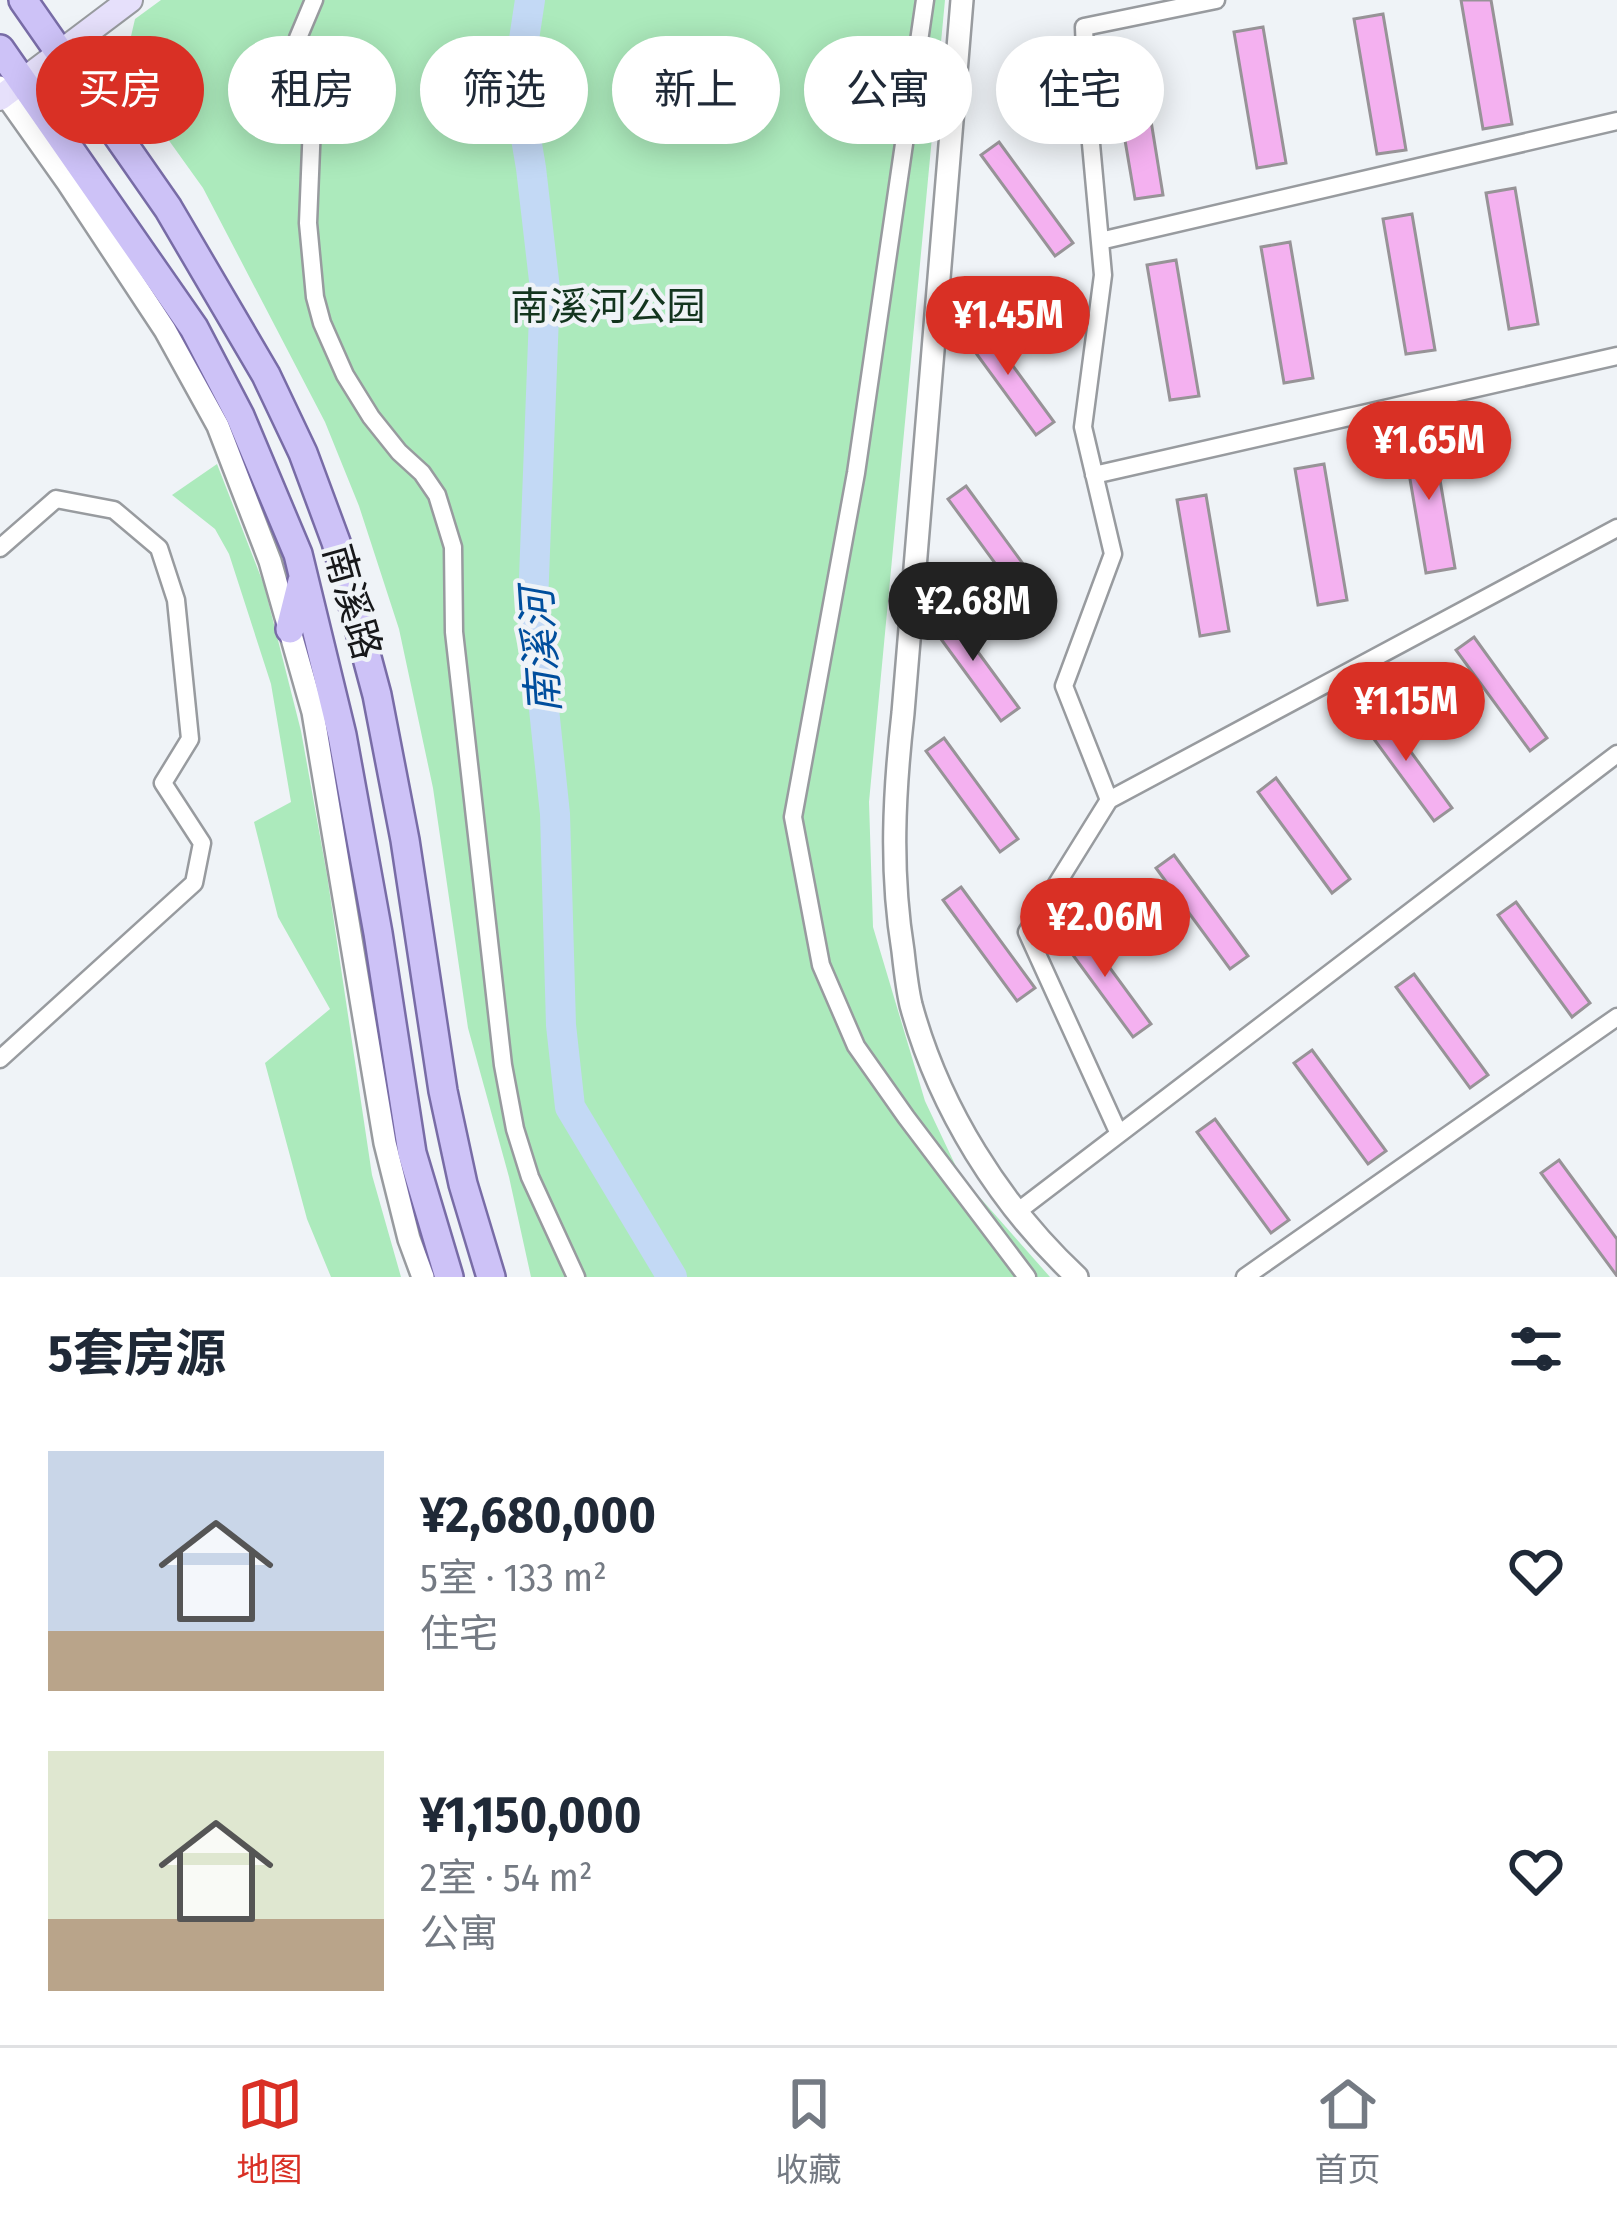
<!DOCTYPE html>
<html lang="zh">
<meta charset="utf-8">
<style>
body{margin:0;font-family:"Fira Sans Condensed","Noto Sans SC",sans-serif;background:#f2f2f3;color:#1f2937;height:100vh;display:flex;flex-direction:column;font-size:45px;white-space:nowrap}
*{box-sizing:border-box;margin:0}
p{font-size:39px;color:#747a83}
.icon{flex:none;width:66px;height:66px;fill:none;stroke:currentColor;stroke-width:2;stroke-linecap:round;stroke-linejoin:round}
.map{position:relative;height:1277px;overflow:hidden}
.drawer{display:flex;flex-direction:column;background:#fff;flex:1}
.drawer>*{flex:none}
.banner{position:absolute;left:36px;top:36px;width:1545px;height:108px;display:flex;gap:24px}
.price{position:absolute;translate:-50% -102px;padding:0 27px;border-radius:42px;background:#d93025;color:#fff;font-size:39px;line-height:78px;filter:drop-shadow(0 3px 6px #0008)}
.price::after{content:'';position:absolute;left:50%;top:72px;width:36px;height:27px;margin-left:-18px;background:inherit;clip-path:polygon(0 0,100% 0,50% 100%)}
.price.active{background:#222;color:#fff}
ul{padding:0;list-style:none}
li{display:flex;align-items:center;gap:36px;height:300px;padding:0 48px}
li span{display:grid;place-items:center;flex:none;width:336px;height:240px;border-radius:0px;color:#555}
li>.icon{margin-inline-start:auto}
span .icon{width:144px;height:144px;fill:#fffc;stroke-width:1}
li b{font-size:51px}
h2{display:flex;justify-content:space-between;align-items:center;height:144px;padding:0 48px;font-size:51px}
.pill{padding:0 42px;border-radius:54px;background:#fff;box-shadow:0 6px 30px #0003;font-size:42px;line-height:108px}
.pill.active{background:#d93025;color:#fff}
.dock{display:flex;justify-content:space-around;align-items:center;height:168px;border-top:3px solid #e0e1e3;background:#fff;font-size:33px;color:#747a83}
.dock a{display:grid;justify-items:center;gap:6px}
.dock .active{color:#d93025}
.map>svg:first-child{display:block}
</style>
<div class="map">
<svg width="1617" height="1277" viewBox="0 0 1617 1277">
<rect width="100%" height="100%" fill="#eff3f7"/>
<path fill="#aceabc" d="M161 0H945L869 802 873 927 925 1101 960 1175 1050 1277H531L509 1177 468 1028 433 788 399 629 359 506 325 422 203 188 122 75 135 19Z
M217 464 264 585 301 731 327 875 372 1175 401 1277H331L307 1219 265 1063 330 1009 278 917 254 822 291 802 271 684 229 554 215 529 172 495Z"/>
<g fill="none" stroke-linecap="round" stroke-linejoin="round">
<path stroke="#c3d9f5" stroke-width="30" d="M530 0 517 85 531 168 545 289 533 604 555 814 561 1025 570 1107 672 1277"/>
</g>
<path fill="#f4b1f0" stroke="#979397" stroke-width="3" d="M1461 0H1491L1512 124 1483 129Z
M1383 14 1406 150 1377 154 1354 19Z
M1263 27 1286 163 1257 168 1234 32Z
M1141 59 1163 195 1135 199 1112 64Z
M999 142 1073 243 1055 256 981 155Z
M1515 188 1538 324 1509 329 1486 193Z
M1412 214 1435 350 1406 354 1383 219Z
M1290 242 1313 378 1284 383 1261 247Z
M1176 260 1199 396 1170 400 1147 265Z
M980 321 1054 422 1036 435 962 334Z
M1432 433 1455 568 1426 573 1403 438Z
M1324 464 1347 600 1318 605 1295 469Z
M966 486 1040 587 1022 600 948 499Z
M1206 495 1229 631 1200 636 1177 500Z
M945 607 1019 708 1001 721 927 620Z
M1474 637 1547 738 1530 751 1456 650Z
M1378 707 1452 808 1434 821 1360 720Z
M944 738 1018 839 1000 852 926 751Z
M1276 778 1350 879 1332 893 1258 792Z
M1174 855 1248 956 1230 969 1156 868Z
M961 887 1035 988 1017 1001 943 900Z
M1516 902 1590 1003 1572 1017 1498 915Z
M1077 923 1151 1024 1133 1037 1059 936Z
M1414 974 1488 1075 1470 1088 1396 987Z
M1312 1050 1386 1151 1368 1164 1294 1063Z
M1215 1119 1289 1220 1271 1233 1197 1132Z
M1559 1160 1617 1239V1276L1541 1173Z"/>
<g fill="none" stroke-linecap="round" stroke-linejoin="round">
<g stroke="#989b9f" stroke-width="21">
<path id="minor" d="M314 0 298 38V65L312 124 308 223 315 297 322 323 345 375 371 417 399 452 422 473 437 495 453 547 454 632 503 1065 515 1129 530 1177 576 1277
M925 0 856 473 793 817 821 965 856 1046 906 1117 1027 1277
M1100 241 1617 121
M1094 475 1617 356
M0 548 56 499 114 510 159 548 176 600 190 739 163 783 202 843 194 883 0 1059
M1109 800 1617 528
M1119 1134 1027 932 1109 800 1064 686 1113 554 1083 427 1103 275 1087 100 1084 27 1216 0
M1017 1212 1617 754
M1245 1277 1617 1017"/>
</g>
<g stroke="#989b9f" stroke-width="26">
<path id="tertiary" d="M962 0 903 713C894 793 890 871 903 951 905 969 907 988 911 1005 939 1108 1000 1205 1077 1277
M0 87 68 183 165 330 218 426 270 561 313 712 385 1143 409 1239 423 1277"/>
</g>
<g stroke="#989b9f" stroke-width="28">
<path id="secondary" d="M0 98 130 0"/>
</g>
<g stroke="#786ca6" stroke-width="32">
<path id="primary" d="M23 0 168 208 266 375 303 453 336 542 377 695 405 840 443 1091 463 1184 491 1277
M0 49 194 328 240 416 298 554 342 735 378 933 412 1153 449 1277
M290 629 302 581"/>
</g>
<use href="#minor" stroke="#fff" stroke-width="16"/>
<use href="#tertiary" stroke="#fff" stroke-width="21"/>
<use href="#secondary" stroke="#e6e0fb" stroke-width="24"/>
<use href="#primary" stroke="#cdc2f7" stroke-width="27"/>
</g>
<g text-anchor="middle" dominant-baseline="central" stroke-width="9" stroke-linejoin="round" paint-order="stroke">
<g font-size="39" fill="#13351e" stroke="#eff3f7">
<text x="608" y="307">南溪河公园</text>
</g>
<g font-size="39" fill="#17181a" stroke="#eff3f7">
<text transform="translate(352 602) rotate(74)">南溪路</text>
</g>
<g font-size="42" font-style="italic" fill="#004e9d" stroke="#eff3f7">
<text transform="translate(541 651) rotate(-94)">南溪河</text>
</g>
</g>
</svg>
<b class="price" style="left:1008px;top:378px">¥1.45M</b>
<b class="price" style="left:1429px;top:503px">¥1.65M</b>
<b class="price active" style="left:973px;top:664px">¥2.68M</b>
<b class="price" style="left:1406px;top:764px">¥1.15M</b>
<b class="price" style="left:1105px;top:980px">¥2.06M</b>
<div class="banner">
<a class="pill active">买房</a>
<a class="pill">租房</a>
<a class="pill">筛选</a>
<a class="pill">新上</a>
<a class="pill">公寓</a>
<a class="pill">住宅</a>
</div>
</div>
<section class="drawer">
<h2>5套房源<svg class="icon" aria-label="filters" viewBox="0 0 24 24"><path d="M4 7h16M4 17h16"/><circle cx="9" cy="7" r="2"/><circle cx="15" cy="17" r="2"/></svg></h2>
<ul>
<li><span style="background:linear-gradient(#c9d6e8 75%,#b9a48a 0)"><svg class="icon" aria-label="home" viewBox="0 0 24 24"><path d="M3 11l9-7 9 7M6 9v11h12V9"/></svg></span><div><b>¥2,680,000</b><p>5室 · 133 m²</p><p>住宅</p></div><svg class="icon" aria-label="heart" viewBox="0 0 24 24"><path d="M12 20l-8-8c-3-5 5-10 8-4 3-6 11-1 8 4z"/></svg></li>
<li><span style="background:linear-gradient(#dfe7d0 70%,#b9a48a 0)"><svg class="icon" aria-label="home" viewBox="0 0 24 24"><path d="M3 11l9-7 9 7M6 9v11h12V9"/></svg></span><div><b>¥1,150,000</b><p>2室 · 54 m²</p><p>公寓</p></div><svg class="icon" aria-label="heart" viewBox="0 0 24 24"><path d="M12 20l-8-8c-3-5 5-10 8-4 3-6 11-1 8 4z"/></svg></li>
</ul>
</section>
<nav class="dock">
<a class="active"><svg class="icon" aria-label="map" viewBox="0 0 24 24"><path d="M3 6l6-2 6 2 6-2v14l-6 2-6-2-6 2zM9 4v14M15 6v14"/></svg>地图</a>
<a><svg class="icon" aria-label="saved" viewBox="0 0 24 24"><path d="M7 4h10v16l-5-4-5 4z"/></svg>收藏</a>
<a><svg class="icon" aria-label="home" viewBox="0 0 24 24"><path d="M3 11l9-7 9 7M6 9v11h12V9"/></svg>首页</a>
</nav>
